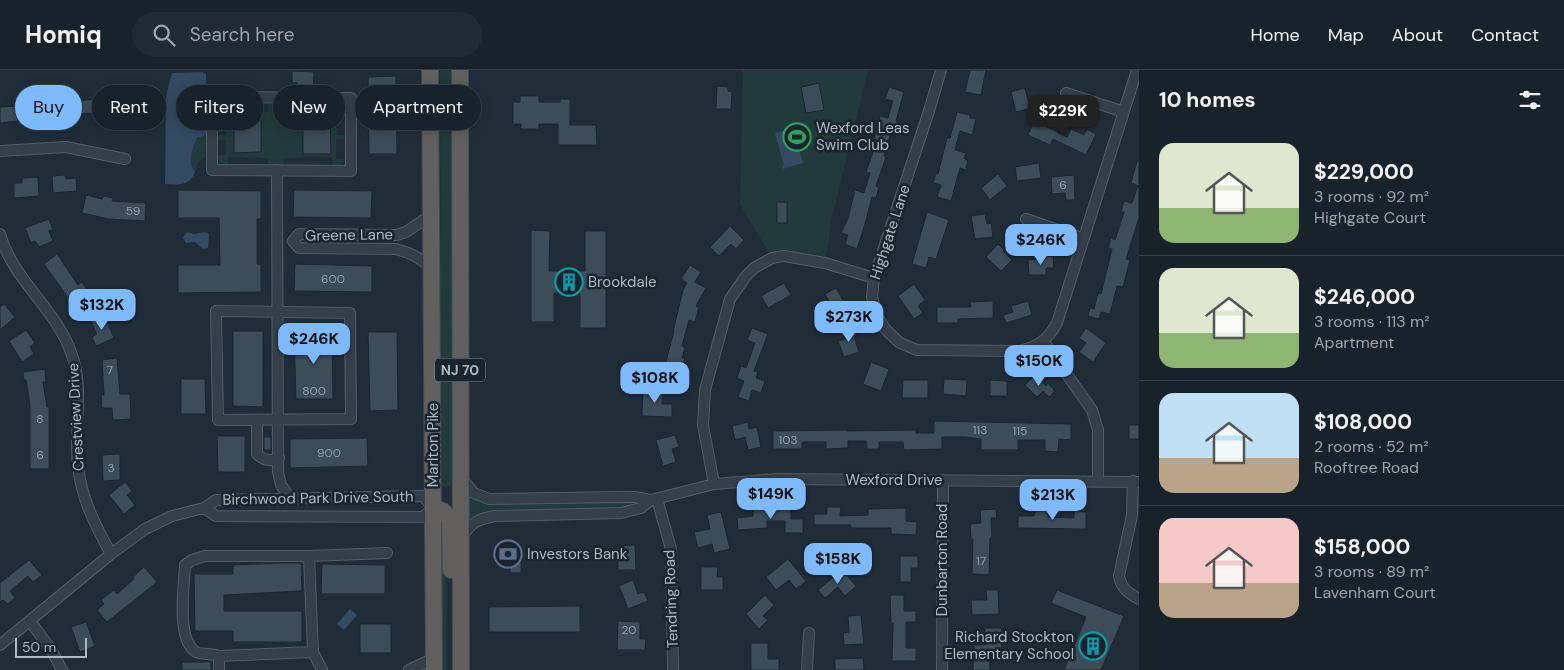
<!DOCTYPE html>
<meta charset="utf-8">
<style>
body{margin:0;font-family:"DM Sans",sans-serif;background:#212a33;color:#f1f3f6;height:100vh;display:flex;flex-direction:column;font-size:19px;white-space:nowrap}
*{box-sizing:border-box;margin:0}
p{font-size:16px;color:#9fa4a9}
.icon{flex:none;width:28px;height:28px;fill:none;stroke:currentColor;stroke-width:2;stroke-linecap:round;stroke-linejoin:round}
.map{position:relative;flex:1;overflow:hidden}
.details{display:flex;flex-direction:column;background:#18222b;width:425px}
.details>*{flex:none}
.hud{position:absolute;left:15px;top:15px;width:475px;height:45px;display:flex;gap:10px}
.scale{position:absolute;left:15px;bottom:12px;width:72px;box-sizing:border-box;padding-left:5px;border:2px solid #aebac6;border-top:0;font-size:14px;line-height:18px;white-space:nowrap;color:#aebac6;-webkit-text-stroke:4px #19242e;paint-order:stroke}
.price{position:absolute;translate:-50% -42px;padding:0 11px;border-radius:10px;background:#7eb9fb;color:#111;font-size:16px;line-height:32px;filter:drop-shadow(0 1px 2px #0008)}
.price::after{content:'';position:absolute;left:50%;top:30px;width:15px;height:11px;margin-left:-8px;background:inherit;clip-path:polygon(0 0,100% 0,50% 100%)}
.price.selected{background:#222;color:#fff}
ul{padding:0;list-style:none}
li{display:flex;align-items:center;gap:15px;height:125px;padding:0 20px}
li+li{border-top:1px solid #363f47}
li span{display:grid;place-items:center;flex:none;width:140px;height:100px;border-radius:15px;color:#555}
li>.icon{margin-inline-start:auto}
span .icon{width:60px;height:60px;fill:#fffc;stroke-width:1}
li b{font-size:21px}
h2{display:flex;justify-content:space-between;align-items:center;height:60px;padding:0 20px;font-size:21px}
.tag{padding:0 18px;border-radius:22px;background:#18222b;box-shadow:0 2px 12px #0003,0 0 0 1px #363f47;font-size:18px;line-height:45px}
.tag.selected{background:#7eb9fb;color:#111}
header{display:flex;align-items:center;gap:30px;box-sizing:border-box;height:70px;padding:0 25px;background:#18222b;border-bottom:1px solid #363f47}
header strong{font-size:24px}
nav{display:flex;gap:28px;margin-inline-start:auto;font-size:18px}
.search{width:350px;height:45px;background:#212a33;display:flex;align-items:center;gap:12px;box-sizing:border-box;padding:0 18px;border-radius:28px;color:#9fa4a9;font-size:19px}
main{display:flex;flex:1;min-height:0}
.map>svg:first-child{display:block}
</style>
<header>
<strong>Homiq</strong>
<div class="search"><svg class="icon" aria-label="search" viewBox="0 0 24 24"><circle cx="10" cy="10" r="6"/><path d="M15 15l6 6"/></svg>Search here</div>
<nav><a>Home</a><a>Map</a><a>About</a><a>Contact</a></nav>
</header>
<main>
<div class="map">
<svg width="1139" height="600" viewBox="0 0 1139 600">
<rect width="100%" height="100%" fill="#202d39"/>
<path fill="#223a3b" d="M440 0H450L451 2 452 407 450 416 446 418 442 415 441 410Z
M743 0H868L832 147 825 193 772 188 740 134Z
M217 34H221L222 42H268V34H285V42H332L333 34 339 35 344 40 345 47H336L337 65H344L345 69H336V89H345V91L339 95H333L332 87 284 88 283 96 268 95V88L229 87 228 95 222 94 218 89V85H226V70H218V65H226V48L217 47Z
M206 65 205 86 197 94 195 102C186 91 193 79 197 67Z
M468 417 482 427 651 430 641 438 495 446 467 459Z
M442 447 446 454 447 600H442Z"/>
<path fill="#334a62" d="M202 2 206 4V65L197 68C193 79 186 91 195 102 190 116 178 115 165 114L166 26 172 3Z
M807 54 811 68 797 72 803 93 783 99 782 96 784 95 775 63Z
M188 162 194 164 205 162 209 164 208 178 203 179 195 172 186 173 183 168 185 164Z
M350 539 357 545 344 560 337 554Z"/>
<path fill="#3c4c59" stroke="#1b2630" d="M970 0H986L981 25 965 22Z
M292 1 314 2 313 21H297V13H292Z
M396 6 397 84H369L368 7Z
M819 13 824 40 806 43 801 17Z
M717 16 728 17V21L732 22 731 39H716Z
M889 17 904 22 896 51H898L895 60 892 59 884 86 886 87 876 116 879 117 876 128 872 127 865 154 857 179 845 174 848 165 841 163 848 148 855 120 864 123 870 103 866 102 877 70 874 69 880 46 888 48 893 31 885 29Z
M1025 18 1028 31H1031L1033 38 1016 42 1011 22Z
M122 22H148V35L112 36 113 48 106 49 105 42 78 44 79 51 64 52 63 43 29 47 30 54 18 55V51L0 53V37L51 34 50 28 64 27V32L87 30 122 26Z
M520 26H539V32H560V29H570V55H596L597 75H558V54H539V59H521V54H513V32H520Z
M957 42 970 45V48L976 49 972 65 960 61 955 80 966 83 964 88 968 91 966 100 960 98 951 131 937 127 941 115 933 113 936 103 938 104 947 68H950Z
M330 47 331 84H303V48Z
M1035 49 1048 55 1047 57 1067 67 1071 59 1084 65 1087 59 1096 64 1086 85 1053 69 1050 75 1028 65Z
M261 50V82L234 83V51Z
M1137 91 1139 92V116L1131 113Z
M1039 93 1041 108 1017 111 1015 97Z
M998 104 1007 116 990 130 981 118Z
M65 105 66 109 76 108 77 121 53 123 52 106Z
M1074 105 1075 130H1066L1065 123 1052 124 1051 107Z
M38 107 39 126 14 128V113H22V108Z
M1137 118H1139V148L1126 189 1130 190 1123 217 1117 216 1110 244 1101 242 1099 249 1088 246 1090 238 1094 239 1098 223 1101 224 1112 179 1108 178 1111 168 1115 170 1124 142H1121L1124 131 1132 133Z
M178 120 261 121V149H257V194H261V222L178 223V195H220L219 148H178Z
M294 120 372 121 371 148 293 147Z
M86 125 102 129 104 126 113 128 112 131 146 133 145 151 109 149 82 143Z
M777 132H787V153H777Z
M927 142 949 150 936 189 929 187 926 198 912 194Z
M985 144 987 154 991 153 993 167 975 169 971 146Z
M49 149 53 160 49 161 53 171 39 177 35 171 31 173 25 158Z
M730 156 744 170 736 179 731 174 719 186 710 177Z
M531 160 550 161 549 201H585V161H606V258H580V223H554V252H531Z
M998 174 1004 180 1003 181 1012 190 1001 201 986 187Z
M57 184 78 215 82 212 96 233 83 242 75 230 71 232 44 194Z
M1044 186H1053L1054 198H1046V205H1029L1028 190 1044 189Z
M295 194 372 196V222L294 221Z
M690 195 701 202 695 212 706 218 696 236 699 237 695 252 689 250 682 276 685 277 682 288H685L680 304 668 301 669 296 665 295 674 261H673L683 220 687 213 681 209Z
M784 213 791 225 768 238 761 226Z
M914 214 925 230 918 236 923 243 914 249 898 226Z
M836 218 850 242 835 251 827 237 831 235 825 224Z
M993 231V248L958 249V253H937V237H971L970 232Z
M1028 231 1032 245 1006 253 1003 245 1013 242 1011 236Z
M4 234 15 247 0 260V237Z
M104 245 114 268 96 276 92 267 97 264 91 251Z
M854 257 857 265 854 266 859 282 844 287 838 271 846 269 843 260Z
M752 258 768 264 754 301 758 302 756 308 765 311 761 323 752 320 749 331 738 327 744 311 737 308 741 296 746 298 755 273 747 270Z
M1086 258 1106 273 1093 292 1079 282 1086 273 1079 268Z
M26 260 35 273 30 277 34 284 22 292 9 271Z
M233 261H263V337L233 336Z
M294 261H332L333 329H296Z
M368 262H397L398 340 370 341Z
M117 288 120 324H130L131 349 113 350 112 338H102L101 325H104L102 290Z
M871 292 889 299 881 321 863 314Z
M45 299 46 312H43L47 337H49V399H30V335L26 310H24L23 302Z
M1035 305 1046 316 1048 313 1055 321 1049 327 1043 321 1037 327 1025 315Z
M181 309H205L206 344H181Z
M944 309 967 310 966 326 943 324Z
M903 310H928V328H902Z
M990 310 1007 311V326H990Z
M643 318H663L662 334H672V347L642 346Z
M934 351 1071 354V370L1059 369 1058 382 1045 381V370H1018V380H981V369L965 367H942V379L904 380 903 372H879V379H867L866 371H848V378L826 379V372H802V379H773V361L847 360V361L916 360V363H934Z
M748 352 749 359 757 357 761 377 748 380 745 367 735 370 732 356Z
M1129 355H1139V369H1129Z
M675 365 679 377 672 379 676 392 663 396 656 370Z
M217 366H245V402H218Z
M264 367H271V380H264Z
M367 368 368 396 290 398V369Z
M120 384V410L103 411 102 385Z
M125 412 132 421 127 425 135 435 124 444 109 425Z
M777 437H791V449H803V463H785V451H767V458L738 460 737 448 753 446V440Z
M827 437H841L840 446 868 445V439L906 438V451L917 452 916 465 891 464V458H851V455H814V444H827Z
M996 439 997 448H991L992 468H990L989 505 972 504 973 469H971L970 454 981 453 980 440Z
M1035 441H1048V447L1074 448V441L1086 442V459L1018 458V446H1034Z
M721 442 730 479 714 483 712 474 698 478 694 462 710 459 707 445Z
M635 475 636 500H618L617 476Z
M495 477H521V503H510V492H495Z
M900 486H918V498H911V512H900Z
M788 489 806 511 796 519 789 510 776 520 766 507Z
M29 490 42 505 33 512 28 506 10 521 15 528 8 534 3 530 0 532V513Z
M281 493H301L302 521 224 525V541H302V572H233V561H195L194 504H233V495Z
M322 494 385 495V524H321Z
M144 497 157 512 107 552 97 540 104 534 101 530 114 520 117 524 134 509 133 507Z
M701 497H718L717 507H723V520H701Z
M842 500 856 516 845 526 838 517 825 528 818 520Z
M633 510 638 524 644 522 648 531 628 539 619 516Z
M986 520H998L999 544 972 545 971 530H987Z
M1057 520 1124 546 1101 600H1064L1086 547 1051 533Z
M765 525 774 535 763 546 768 550 759 559 746 544Z
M890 525H904V541H916V552H906V578H916V591H892L893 553H891Z
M580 536V562H489V537Z
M861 545 864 574 844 575 843 563 849 562 848 546Z
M618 551 640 552V569H646L645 580H617Z
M86 552 95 576 80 582 71 557Z
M360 554H391V583H360Z
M985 558H1002L1001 587H989L990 600H973L974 575H985Z
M751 573H768V589H779V600H751Z
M863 588 864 600H835V589Z
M182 592H211V600H182Z"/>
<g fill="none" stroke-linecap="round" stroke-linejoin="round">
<g stroke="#515d67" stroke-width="12">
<path id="minor" d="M941 0 929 41 874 208 872 227 877 246 886 260 900 273 917 280 1019 281C1037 277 1048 270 1057 253L1137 0
M1066 23 1124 42
M212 27 351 28V101L212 100Z
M0 81 66 77 125 89
M277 100 278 402 281 415 290 428
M431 145 406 162 397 165 299 164 293 171 299 178 396 179C411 183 420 188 432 198
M1026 149 1084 169
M0 164C13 211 57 239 72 285 84 318 74 360 78 395 81 428 95 455 111 484
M216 241 350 243 351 349 218 350Z
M1044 272 1092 340 1098 360V411
M257 350V384C263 390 270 392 279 388
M461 408 474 423 489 429 620 427H635L651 430 641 438 621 443 495 446C478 449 470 453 462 468
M1133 411 1132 445 1119 506C1121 518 1128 523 1139 529
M714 414 703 355 705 320 730 229 746 206 754 198 772 188 784 186 825 193 874 208
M423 426 433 438 423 447 216 446 204 438 216 430Z
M657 429 671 479 673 600
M651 430 714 414 776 409 1139 412
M309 486 387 483
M30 551 52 581 62 600
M0 575 111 484 145 459 172 446 204 438
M219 586 313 582
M219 600V586C214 584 199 584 196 582 176 570 184 516 185 495L192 490 205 486H309L313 582 322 600
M409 600 434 588
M807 600 809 563
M942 600 943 411"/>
</g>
<g stroke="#3e4a54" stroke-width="18">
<path id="trunk" d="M430 0 434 600
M460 0 461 600
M433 438 443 441 450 448 451 500"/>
</g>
<use href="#minor" stroke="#343f4a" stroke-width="10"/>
<use href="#trunk" stroke="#61605e" stroke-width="16"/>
</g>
<defs>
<g id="stadium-ring" transform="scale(1.4375)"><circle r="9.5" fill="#19242e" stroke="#2e9e5b" stroke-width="1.5"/><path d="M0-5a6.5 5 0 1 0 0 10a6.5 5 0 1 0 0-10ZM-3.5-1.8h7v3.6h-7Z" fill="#2e9e5b"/></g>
<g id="building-ring" transform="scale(1.4375)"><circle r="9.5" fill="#19242e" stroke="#0f9aa8" stroke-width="1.5"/><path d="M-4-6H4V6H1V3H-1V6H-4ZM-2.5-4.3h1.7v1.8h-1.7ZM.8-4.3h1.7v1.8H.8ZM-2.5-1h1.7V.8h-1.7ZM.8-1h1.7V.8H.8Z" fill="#0f9aa8"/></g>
<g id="bank-ring" transform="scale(1.4375)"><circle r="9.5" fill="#19242e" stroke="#5c6f8a" stroke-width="1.5"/><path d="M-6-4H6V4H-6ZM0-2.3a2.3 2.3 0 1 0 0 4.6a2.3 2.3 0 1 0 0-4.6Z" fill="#5c6f8a"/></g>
</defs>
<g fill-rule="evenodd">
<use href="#stadium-ring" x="797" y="67"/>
<use href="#building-ring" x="569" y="212"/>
<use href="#bank-ring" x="508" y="484"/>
<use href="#building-ring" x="1093" y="576"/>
</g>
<g text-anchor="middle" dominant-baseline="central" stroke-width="5" stroke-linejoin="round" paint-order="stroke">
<g font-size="12" fill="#929eab">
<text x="1063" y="115">6</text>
<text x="133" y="141">59</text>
<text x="333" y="209">600</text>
<text x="110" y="300">7</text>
<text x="314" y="321">800</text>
<text x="40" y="349">8</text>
<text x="980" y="360">113</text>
<text x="1020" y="361">115</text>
<text x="788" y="370">103</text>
<text x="329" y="383">900</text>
<text x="40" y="385">6</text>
<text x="111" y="398">3</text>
<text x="981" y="491">17</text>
<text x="629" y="560">20</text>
</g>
<rect fill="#19242e" stroke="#818d98" stroke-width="1" x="435" y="288.5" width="50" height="23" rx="4"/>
<g font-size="14" font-weight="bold" fill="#aebac6">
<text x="460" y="300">NJ 70</text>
</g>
<g font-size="15" fill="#aebac6" stroke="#19242e" text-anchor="start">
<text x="816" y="58">Wexford Leas<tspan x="816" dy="17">Swim Club</tspan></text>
<text x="588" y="212">Brookdale</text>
<text x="527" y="484">Investors Bank</text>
<text x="1074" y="567" text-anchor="end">Richard Stockton<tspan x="1074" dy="17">Elementary School</tspan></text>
</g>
<g font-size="15" fill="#aebac6" stroke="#19242e">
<text transform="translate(890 162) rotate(-72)">Highgate Lane</text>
<text transform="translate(349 165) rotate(-1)">Greene Lane</text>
<text transform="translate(76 347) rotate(-93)">Crestview Drive</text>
<text transform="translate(433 375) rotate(-90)">Marlton Pike</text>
<text x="894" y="410">Wexford Drive</text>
<text transform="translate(318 428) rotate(-1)">Birchwood Park Drive South</text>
<text transform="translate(942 490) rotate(-90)">Dunbarton Road</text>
<text transform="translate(671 529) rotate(-92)">Tendring Road</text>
</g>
</g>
</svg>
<div class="scale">50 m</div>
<b class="price selected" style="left:1063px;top:67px">$229K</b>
<b class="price" style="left:1041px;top:196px">$246K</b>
<b class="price" style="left:102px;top:261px">$132K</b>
<b class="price" style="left:849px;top:273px">$273K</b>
<b class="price" style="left:314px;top:295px">$246K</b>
<b class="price" style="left:1039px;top:317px">$150K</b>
<b class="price" style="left:655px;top:334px">$108K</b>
<b class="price" style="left:771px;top:450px">$149K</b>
<b class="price" style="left:1053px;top:451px">$213K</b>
<b class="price" style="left:838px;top:515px">$158K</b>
<div class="hud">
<a class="tag selected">Buy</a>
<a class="tag">Rent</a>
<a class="tag">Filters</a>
<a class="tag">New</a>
<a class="tag">Apartment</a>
</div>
</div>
<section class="details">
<h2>10 homes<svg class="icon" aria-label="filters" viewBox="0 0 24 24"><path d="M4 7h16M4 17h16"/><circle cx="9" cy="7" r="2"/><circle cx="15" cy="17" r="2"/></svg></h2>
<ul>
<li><span style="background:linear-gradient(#dfe7d0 65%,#8fb573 0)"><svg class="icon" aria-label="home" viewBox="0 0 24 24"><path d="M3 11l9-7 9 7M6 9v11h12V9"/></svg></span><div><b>$229,000</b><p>3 rooms · 92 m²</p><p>Highgate Court</p></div></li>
<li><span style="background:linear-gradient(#dfe7d0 65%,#8fb573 0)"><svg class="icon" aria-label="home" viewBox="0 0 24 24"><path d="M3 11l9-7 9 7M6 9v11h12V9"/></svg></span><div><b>$246,000</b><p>3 rooms · 113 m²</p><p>Apartment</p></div></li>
<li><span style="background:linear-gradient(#bfe0f5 65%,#b9a48a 0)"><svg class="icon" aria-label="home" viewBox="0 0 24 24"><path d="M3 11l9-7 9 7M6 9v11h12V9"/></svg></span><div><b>$108,000</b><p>2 rooms · 52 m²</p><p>Rooftree Road</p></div></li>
<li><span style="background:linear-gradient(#f6c9c9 65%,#b9a48a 0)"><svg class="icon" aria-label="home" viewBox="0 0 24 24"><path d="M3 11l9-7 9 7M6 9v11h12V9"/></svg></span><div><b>$158,000</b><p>3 rooms · 89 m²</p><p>Lavenham Court</p></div></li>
</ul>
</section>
</main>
